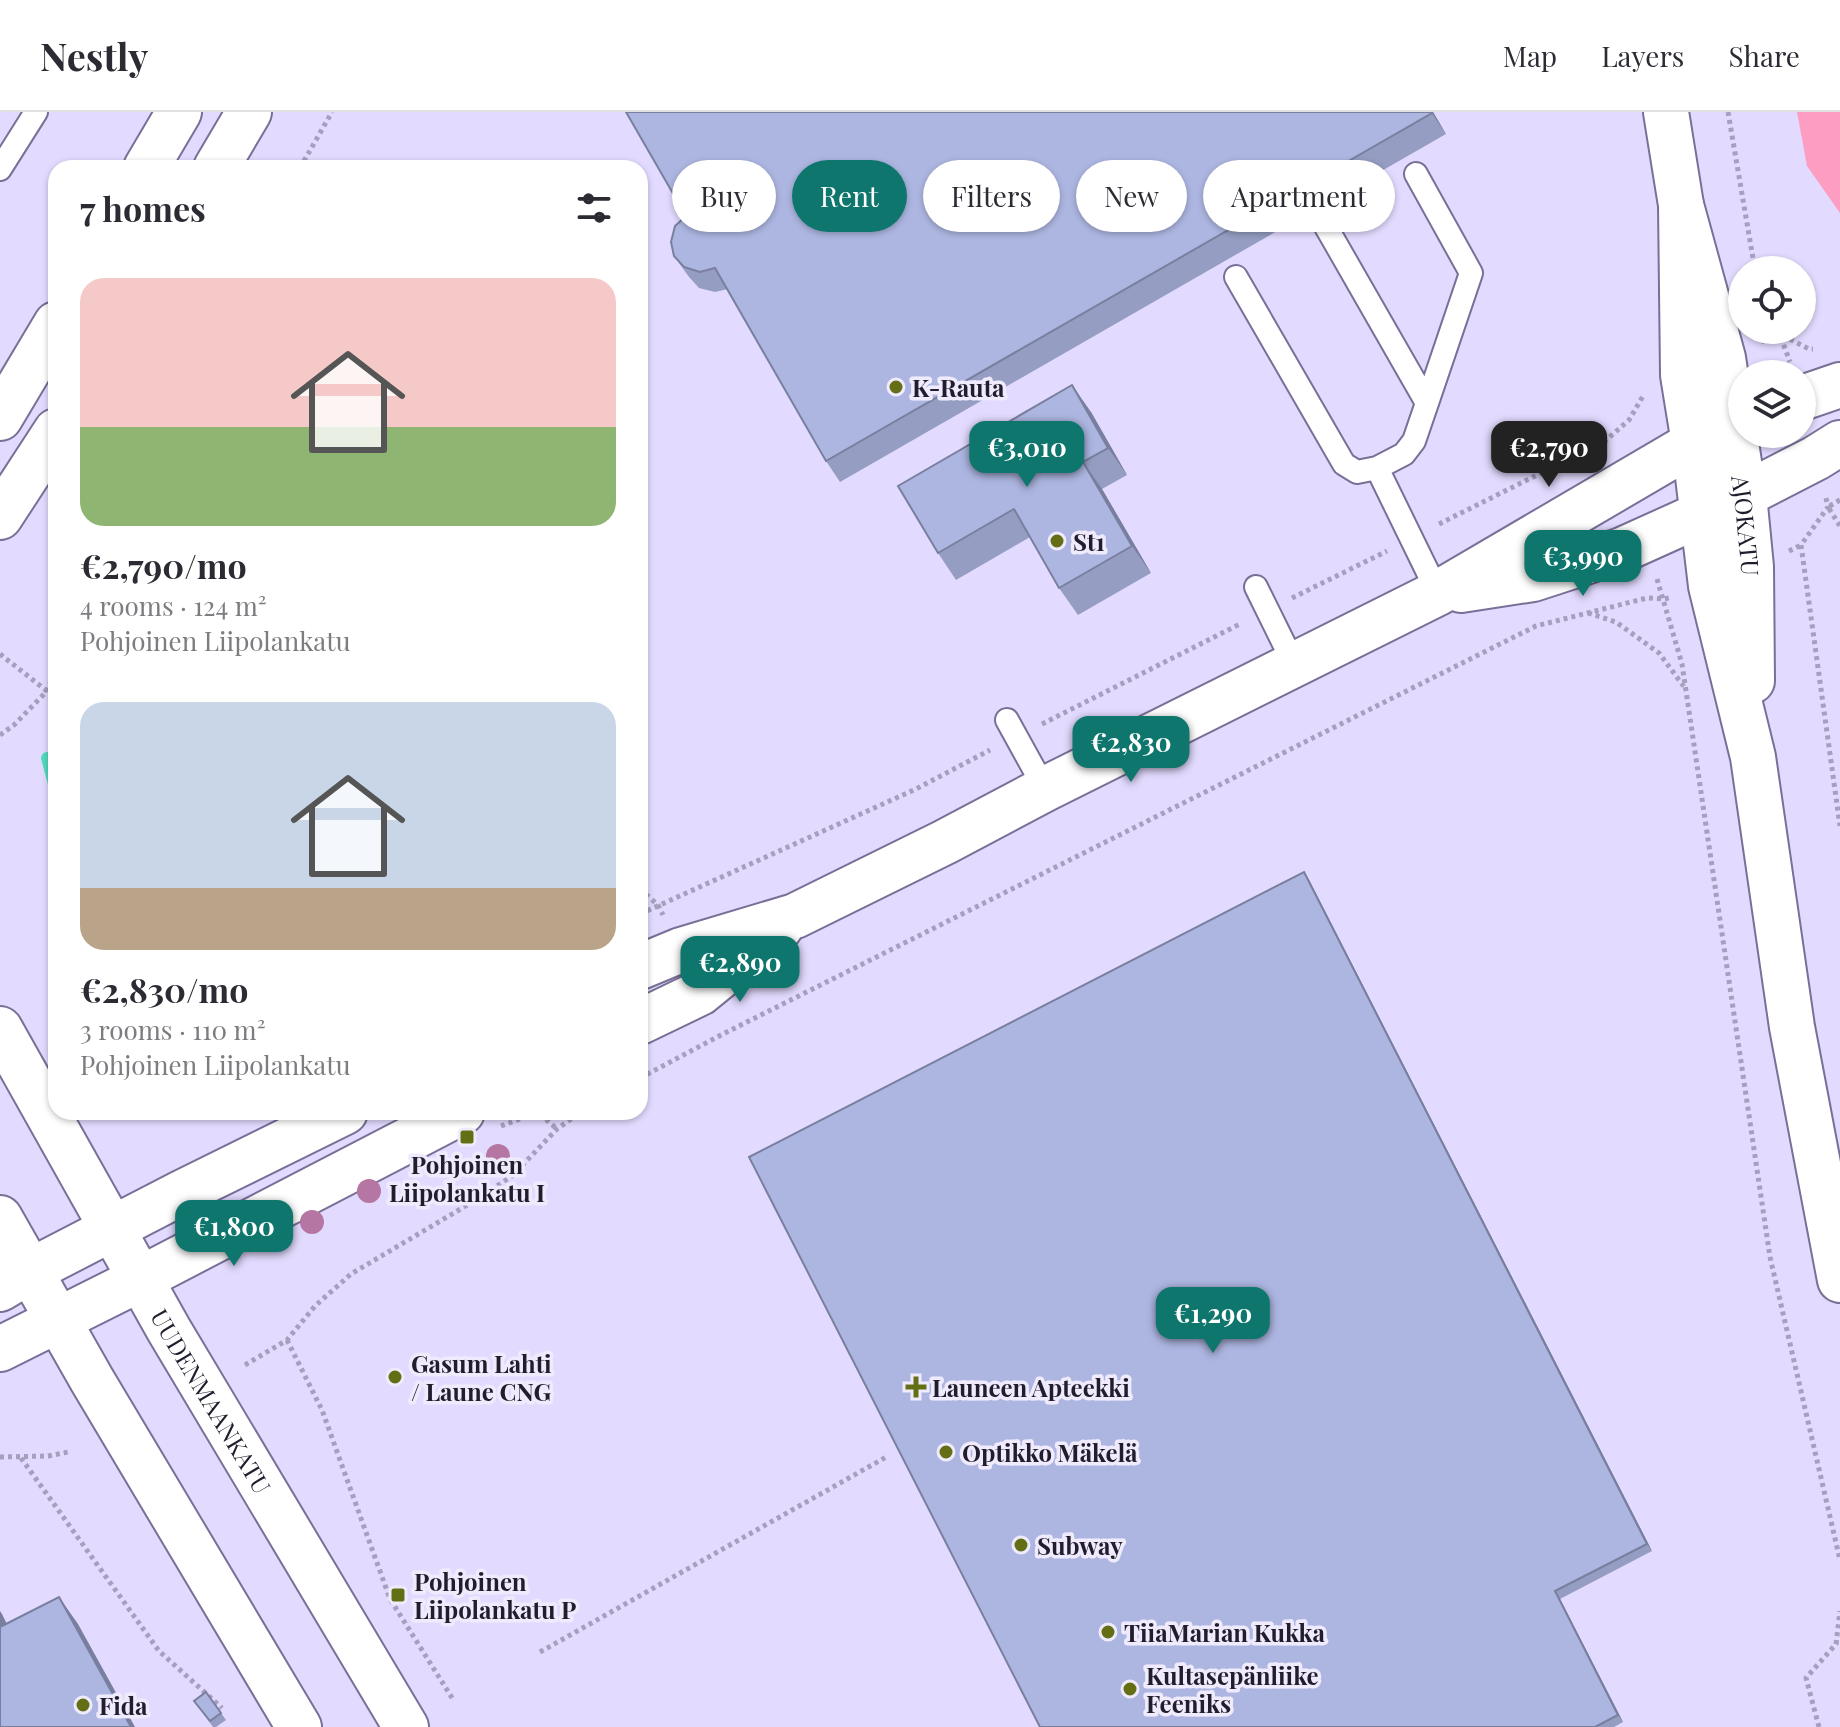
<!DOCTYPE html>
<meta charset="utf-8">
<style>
body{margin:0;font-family:"Playfair Display",serif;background:#f2f2f3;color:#2b2b33;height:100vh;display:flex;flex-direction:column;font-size:30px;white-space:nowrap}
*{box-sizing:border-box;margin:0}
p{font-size:26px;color:#7c7c81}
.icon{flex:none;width:44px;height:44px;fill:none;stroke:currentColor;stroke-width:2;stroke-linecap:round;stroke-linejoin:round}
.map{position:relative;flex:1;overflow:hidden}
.side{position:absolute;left:48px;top:48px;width:600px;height:960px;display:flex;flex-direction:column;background:#fff;border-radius:24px;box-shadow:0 2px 6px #0004}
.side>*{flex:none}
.top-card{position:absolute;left:672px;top:48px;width:760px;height:72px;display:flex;gap:16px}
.buttons{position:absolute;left:1728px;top:144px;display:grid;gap:16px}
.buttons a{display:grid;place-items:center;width:88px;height:88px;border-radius:50%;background:#fff;box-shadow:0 2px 6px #0004;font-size:40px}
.price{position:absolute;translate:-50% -68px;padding:0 18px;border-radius:16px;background:#0f766e;color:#fff;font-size:26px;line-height:52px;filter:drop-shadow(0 2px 4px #0008)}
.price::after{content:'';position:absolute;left:50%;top:48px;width:24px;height:18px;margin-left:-12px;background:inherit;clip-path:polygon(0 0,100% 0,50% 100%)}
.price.selected{background:#222;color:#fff}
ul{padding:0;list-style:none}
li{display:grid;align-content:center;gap:16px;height:424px;padding:0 32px}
li span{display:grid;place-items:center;height:248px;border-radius:24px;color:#555}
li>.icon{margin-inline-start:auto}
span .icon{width:144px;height:144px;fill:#fffc;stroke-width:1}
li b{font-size:34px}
h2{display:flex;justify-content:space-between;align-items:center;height:96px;padding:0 32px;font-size:34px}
.chip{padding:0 28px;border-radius:36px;background:#fff;box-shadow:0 2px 6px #0004;font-size:28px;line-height:72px}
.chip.selected{background:#0f766e;color:#fff}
header{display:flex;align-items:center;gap:48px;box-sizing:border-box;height:112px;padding:0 40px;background:#fff;border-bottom:2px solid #e1e1e2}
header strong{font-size:38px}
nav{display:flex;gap:44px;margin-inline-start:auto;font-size:28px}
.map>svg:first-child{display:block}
</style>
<header>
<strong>Nestly</strong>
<nav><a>Map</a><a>Layers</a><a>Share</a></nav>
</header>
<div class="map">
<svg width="1840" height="1615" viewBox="0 0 1840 1615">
<rect width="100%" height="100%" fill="#e3dbff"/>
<path fill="#fc9dc1" d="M1797 0H1840V101L1807 54Z"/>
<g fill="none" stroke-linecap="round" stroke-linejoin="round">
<path stroke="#53ddbf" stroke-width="12" d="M47 646 56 679"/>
<g stroke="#796f97" stroke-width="26">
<path id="service" d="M0 57 36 0
M1416 62 1471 161 1427 291
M1236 165 1344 352 1357 360 1377 356 1404 342 1414 329 1427 291 1325 113
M1377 356 1438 481
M1256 475 1295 554
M1007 608 1045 677"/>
</g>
<g stroke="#796f97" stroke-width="48">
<g id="tertiary">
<path id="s1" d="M1666 0 1681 93 1723 246 1744 383 1751 455 1752 569"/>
<path d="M1681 93 1683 263 1694 331 1711 474 1753 645 1792 915 1840 1168"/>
<path d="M1802 286 1840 273"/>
<path d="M1461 478 1533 467 1622 438 1744 383 1816 346 1840 331"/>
<path d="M640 855 681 838 795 804 945 730 1045 677 1438 481 1694 331 1742 311"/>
<path d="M640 910 700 881 780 816"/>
<path d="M0 1177 30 1159 181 1081 345 1000"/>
<path d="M0 1237 140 1167 462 1000"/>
</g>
</g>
<g stroke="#796f97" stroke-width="48">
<path id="secondary" d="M146 56 179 0
M216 56 249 0
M0 306 56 212
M0 405 56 319"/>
</g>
<g stroke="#796f97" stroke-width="48">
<g id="primary">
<path id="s2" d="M0 917 169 1218 406 1615"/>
<path d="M0 1106 92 1268 299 1615"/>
</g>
</g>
<path stroke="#a69fbd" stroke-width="5" stroke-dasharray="4 4" stroke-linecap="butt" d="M1728 0 1755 158
M300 56 332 0
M1778 218 1790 250
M1761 230 1780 222 1809 237H1813
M1826 386 1828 395 1801 433 1840 714
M1840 388 1828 395 1840 414
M1439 412 1605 329 1629 308 1643 284
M1789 439 1801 433
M1657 467 1682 552 1770 1145 1840 1448
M1292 486 1387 439
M1588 501 1616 510 1659 541 1685 576
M0 542 47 579 56 584
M1042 612 1240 512
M0 623 14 613 47 579 56 556
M640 777 658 793 663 803
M640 802 916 677 990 638
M640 966 721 923 1536 514 1647 486 1664 487 1672 485
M501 1014 528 1004H542L557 1017
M287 1228 322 1298 390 1487 454 1589
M245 1253 287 1228 315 1194 351 1162 474 1089 512 1064 557 1017 581 1000
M0 1345 48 1344 68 1340
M21 1346 159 1539 222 1596
M540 1540 888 1344
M1819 1615 1806 1566 1836 1532 1840 1499"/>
<use href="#service" stroke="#fff" stroke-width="22"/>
<use href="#tertiary" stroke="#fff" stroke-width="44"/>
<use href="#secondary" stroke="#fff" stroke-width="44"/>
<use href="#primary" stroke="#fff" stroke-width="44"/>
</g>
<g fill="#b576a3">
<circle cx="498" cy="1044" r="12"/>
<circle cx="369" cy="1079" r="12"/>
<circle cx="312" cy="1110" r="12"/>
</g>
<path fill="#959dc2" d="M626 0H1433L1446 22 840 370 826 349 728 177 715 180 699 176 689 165 674 144 686 104Z
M1091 300 1127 363 1102 377 1151 461 1078 503 1059 476 1030 425 956 468 938 441Z
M1309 768 1652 1439 1560 1487 1623 1610 1614 1615H1040Z
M206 1580 226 1608 216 1615H213L194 1589Z"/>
<path fill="#797f9e" d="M1431 0H1433L1446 22Z
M1072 273 1091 300 1127 363 1108 336Z
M1083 350 1102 377 1151 461 1132 434Z
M1304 760 1309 768 1652 1439 1647 1432Z
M1555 1479 1560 1487 1623 1610 1618 1603Z
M59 1485 78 1512 135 1615H131Z
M0 1499 2 1502 21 1541 2 1514 0 1509Z"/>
<path fill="#adb6e1" stroke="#797f9e" stroke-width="2" d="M626 0H1431L1432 1 826 349 715 156 700 160 684 155 674 144 671 130 675 114 686 104Z
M1072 273 1108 336 1083 350 1132 434 1059 476 1014 397 938 441 898 374Z
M1304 760 1647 1432 1555 1479 1618 1603 1595 1615H1040L749 1045Z
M59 1485 131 1615H0V1509L2 1514Z
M206 1580 221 1601 210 1609 194 1589Z"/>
<g fill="#646e15" stroke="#efebfd" stroke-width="3">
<circle cx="896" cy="275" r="8"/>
<circle cx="1057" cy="429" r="8"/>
<rect x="459" y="1017" width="16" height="16" rx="4"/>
<circle cx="395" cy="1265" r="8"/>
<path d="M912 1263h8v8h8v8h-8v8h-8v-8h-8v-8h8z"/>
<circle cx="946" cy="1340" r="8"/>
<circle cx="1021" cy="1433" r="8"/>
<rect x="390" y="1475" width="16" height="16" rx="4"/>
<circle cx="1108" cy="1520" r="8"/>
<circle cx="1130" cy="1577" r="8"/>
<circle cx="83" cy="1593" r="8"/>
</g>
<g text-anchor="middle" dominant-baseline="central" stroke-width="7" stroke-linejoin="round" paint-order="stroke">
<g font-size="24" font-weight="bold" fill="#211d2d" stroke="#efebfd" text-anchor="start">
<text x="912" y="275">K-Rauta</text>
<text x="1073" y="429">St1</text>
<text x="467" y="1052" text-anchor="middle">Pohjoinen<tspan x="467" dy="28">Liipolankatu I</tspan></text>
<text x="411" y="1251">Gasum Lahti<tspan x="411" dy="28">/ Laune CNG</tspan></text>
<text x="932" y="1275">Launeen Apteekki</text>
<text x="962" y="1340">Optikko Mäkelä</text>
<text x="1037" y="1433">Subway</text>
<text x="414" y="1469">Pohjoinen<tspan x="414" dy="28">Liipolankatu P</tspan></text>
<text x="1124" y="1520">TiiaMarian Kukka</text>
<text x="1146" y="1563">Kultasepänliike<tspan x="1146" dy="28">Feeniks</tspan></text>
<text x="99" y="1593">Fida</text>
</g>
<g font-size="24" fill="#211d2d" stroke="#efebfd">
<text stroke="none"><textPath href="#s1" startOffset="422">AJOKATU</textPath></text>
<text stroke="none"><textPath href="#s2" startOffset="428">UUDENMAANKATU</textPath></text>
</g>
</g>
</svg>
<div class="buttons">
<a><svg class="icon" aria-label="locate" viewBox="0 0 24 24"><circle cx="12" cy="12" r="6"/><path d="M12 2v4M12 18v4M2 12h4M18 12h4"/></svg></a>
<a><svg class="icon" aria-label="layers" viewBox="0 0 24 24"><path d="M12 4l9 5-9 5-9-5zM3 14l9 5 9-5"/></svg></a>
</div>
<b class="price" style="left:1027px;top:377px">€3,010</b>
<b class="price selected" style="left:1549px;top:377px">€2,790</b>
<b class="price" style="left:1583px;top:486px">€3,990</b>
<b class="price" style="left:1131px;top:672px">€2,830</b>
<b class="price" style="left:740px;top:892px">€2,890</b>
<b class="price" style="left:234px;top:1156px">€1,800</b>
<b class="price" style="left:1213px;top:1243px">€1,290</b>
<div class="top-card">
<a class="chip">Buy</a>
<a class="chip selected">Rent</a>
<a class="chip">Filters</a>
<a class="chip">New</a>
<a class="chip">Apartment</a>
</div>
<section class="side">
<h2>7 homes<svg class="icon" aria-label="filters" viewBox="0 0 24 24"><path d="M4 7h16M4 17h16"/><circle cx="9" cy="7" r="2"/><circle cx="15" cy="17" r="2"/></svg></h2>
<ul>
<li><span style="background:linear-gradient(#f6c9c9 60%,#8fb573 0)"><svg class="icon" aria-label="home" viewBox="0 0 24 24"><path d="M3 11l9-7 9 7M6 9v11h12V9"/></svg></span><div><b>€2,790/mo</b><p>4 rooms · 124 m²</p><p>Pohjoinen Liipolankatu</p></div></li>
<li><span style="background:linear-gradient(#c9d6e8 75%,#b9a48a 0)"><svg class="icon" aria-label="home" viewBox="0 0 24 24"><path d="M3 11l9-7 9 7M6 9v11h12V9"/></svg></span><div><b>€2,830/mo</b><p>3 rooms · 110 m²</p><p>Pohjoinen Liipolankatu</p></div></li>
</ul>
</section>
</div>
